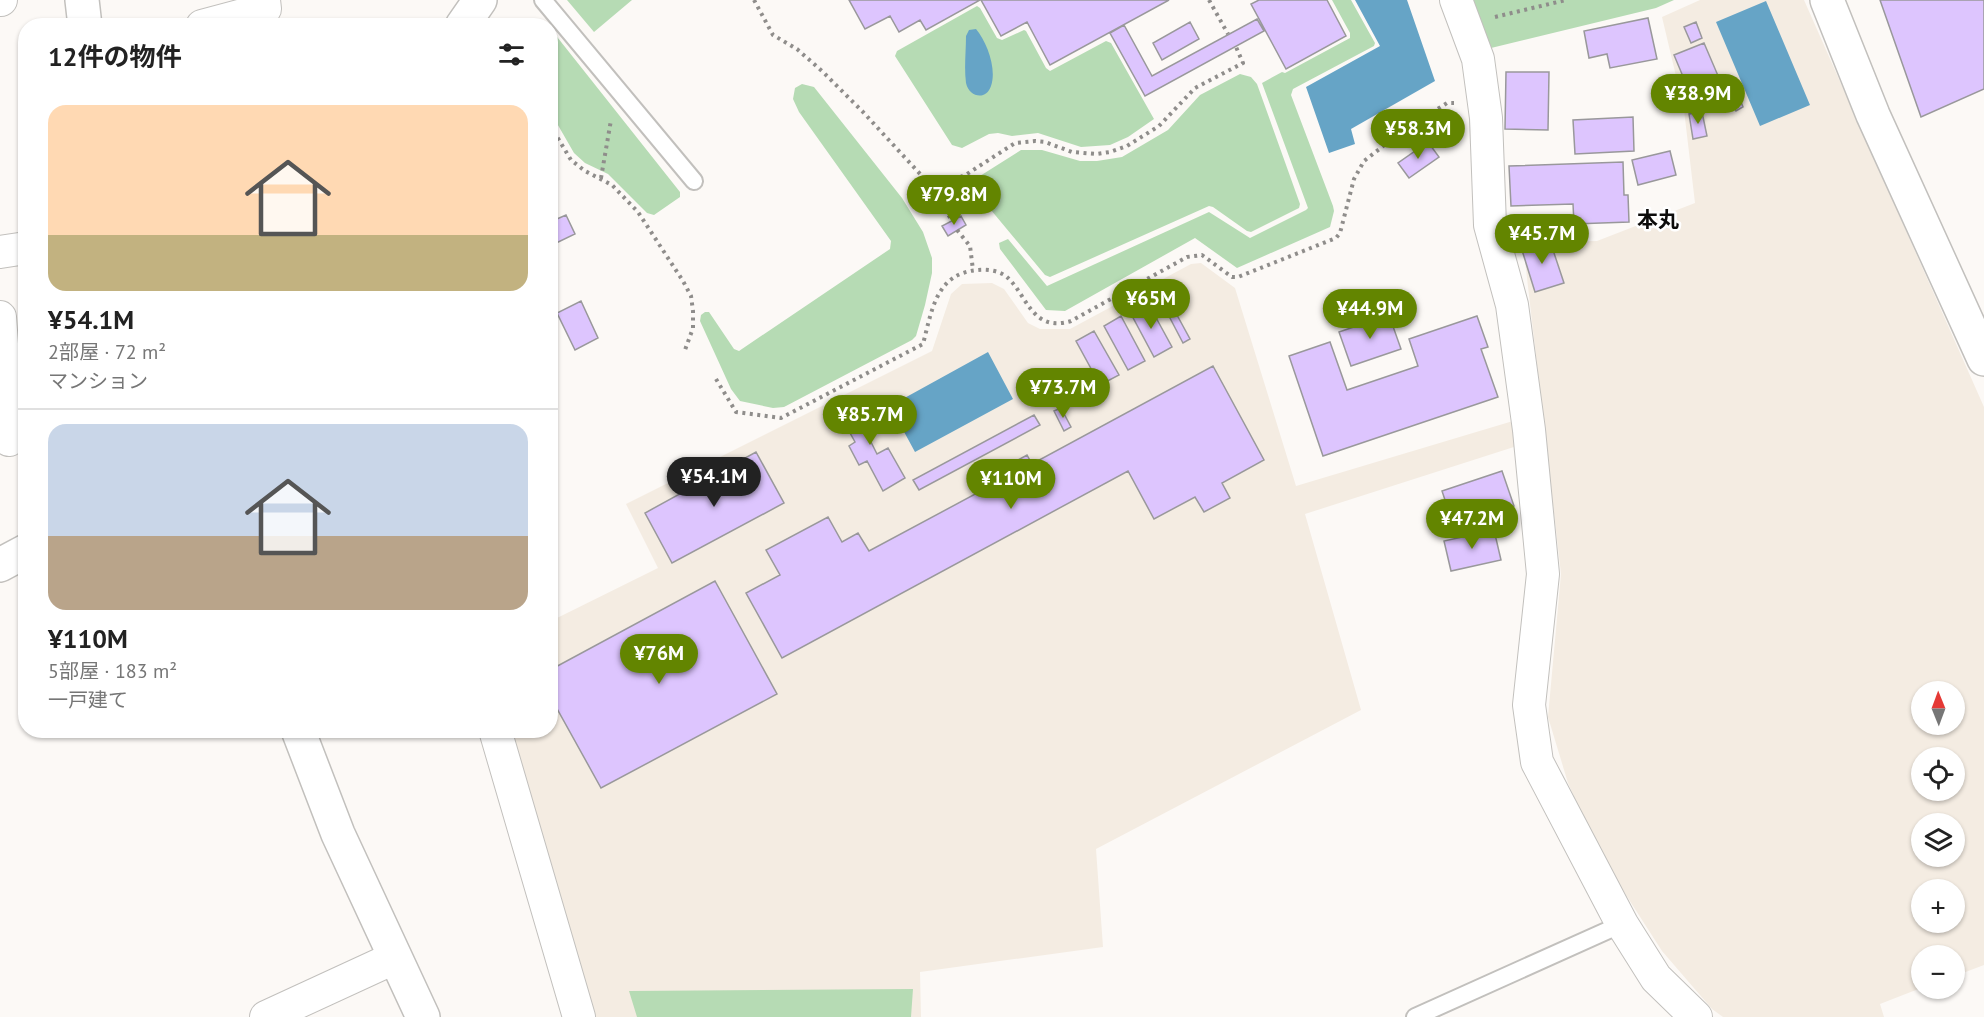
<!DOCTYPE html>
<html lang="ja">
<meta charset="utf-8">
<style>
body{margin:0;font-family:"PT Sans","Noto Sans JP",sans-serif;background:#f2f2f2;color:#222;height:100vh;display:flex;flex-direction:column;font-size:22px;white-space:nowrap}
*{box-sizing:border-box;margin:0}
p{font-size:20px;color:#767676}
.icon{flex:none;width:33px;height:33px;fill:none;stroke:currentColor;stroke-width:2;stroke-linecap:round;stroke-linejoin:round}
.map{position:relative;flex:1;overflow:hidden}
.side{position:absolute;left:18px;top:18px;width:540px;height:720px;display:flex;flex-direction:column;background:#fff;border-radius:24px;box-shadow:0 2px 4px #0004}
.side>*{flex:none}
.needle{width:39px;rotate:359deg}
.buttons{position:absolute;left:1911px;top:681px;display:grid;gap:12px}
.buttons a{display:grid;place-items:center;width:54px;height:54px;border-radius:50%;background:#fff;box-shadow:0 2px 4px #0004;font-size:30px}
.price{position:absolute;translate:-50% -51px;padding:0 14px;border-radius:21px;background:#638500;color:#fff;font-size:20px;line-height:39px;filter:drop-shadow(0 2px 3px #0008)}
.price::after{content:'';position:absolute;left:50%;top:36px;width:18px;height:14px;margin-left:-9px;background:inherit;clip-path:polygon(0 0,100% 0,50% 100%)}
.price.active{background:#222;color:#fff}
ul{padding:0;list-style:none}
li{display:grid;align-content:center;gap:12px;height:318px;padding:0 30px}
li+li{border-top:2px solid #e0e0e0}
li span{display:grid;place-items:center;height:186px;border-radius:18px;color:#555}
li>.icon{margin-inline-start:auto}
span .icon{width:108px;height:108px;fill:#fffc;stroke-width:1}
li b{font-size:26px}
h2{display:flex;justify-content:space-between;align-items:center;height:72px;padding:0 30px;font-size:26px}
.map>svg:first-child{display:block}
</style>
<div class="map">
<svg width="1984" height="1017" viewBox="0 0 1984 1017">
<rect width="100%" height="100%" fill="#fcf9f6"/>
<path fill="#f4ece2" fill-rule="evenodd" d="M1700 0H1804L1984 407V965L1955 976 1954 956H1922L1921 988 1880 1004 1884 1017H1723L1712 1009 1662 951 1599 853 1568 783 1548 717 1561 574 1523 243 1597 241 1695 203 1684 110 1662 17ZM1922 692H1954V724H1922ZM1922 758H1954V790H1922ZM1922 824H1954V856H1922ZM1922 890H1954V922H1922Z
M1201 263 1235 288 1296 486 1513 421 1517 446 1305 514 1361 710 1096 849 1103 947 920 972 921 1017H593L509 731 550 730 551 621 658 568 626 504 932 351 951 294 962 284 992 283 1004 289 1028 323 1040 329H1070L1191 264Z"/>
<path fill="#b6dbb4" d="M567 0H632L594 32Z
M1332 0H1351L1375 43 1374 46 1293 89 1291 95 1333 206 1334 211 1330 227 1237 268 1195 238 1065 311 1046 310 1000 249 999 243 1008 239 1047 286 1209 212 1250 238 1306 210 1308 208 1262 83 1282 72 1285 73 1350 38V33Z
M1473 0H1674L1656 8 1491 48Z
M977 6 980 8 997 38 1002 40 1024 30 1026 31 1046 68 1050 71 1106 41 1111 43 1154 119 1128 137 1110 145 1081 147 1038 133 1012 136 998 133 989 134 962 148 952 145 895 56 897 51Z
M550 28 680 192V197L654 215 647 213 608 174 585 163 574 153 551 113Z
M1240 74 1251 77 1257 84 1300 204 1299 208 1251 232 1247 231 1213 207 1209 206 1050 277 1045 275 971 186 972 181 1021 150H1042L1080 161H1097L1122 157 1168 130 1200 95Z
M802 84 814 87 902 198 923 232 932 258V273L925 305 916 336 912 340 784 407 773 408 740 401 731 389 700 321 701 315 705 312H709L734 349 739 351 890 249 891 241 799 112 793 99 795 88Z
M913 989 911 1017H637L629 991Z"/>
<path fill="#66a4c6" d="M1355 0H1407L1435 81 1351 129 1355 144 1329 153 1306 87 1380 46Z
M1766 1 1810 105 1760 126 1716 22Z
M976 29C987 42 997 69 991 86 986 101 969 97 966 83 964 68 966 51 966 36L969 30Z
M988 352 1013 399 915 452 890 406Z"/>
<path fill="#ddc5fe" stroke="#99989b" stroke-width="1.5" d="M849 0H980L926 30 920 20 899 32 890 16 865 29Z
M981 0H1169L1050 65 1027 22 1001 36Z
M1259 0H1327L1346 36 1286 69 1251 4Z
M1880 0H1984V89L1921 117Z
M1648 18 1657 59 1610 68 1607 54 1589 58 1584 31Z
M1257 19 1264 31 1145 96 1110 33 1124 25 1152 76Z
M1190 22 1199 39 1162 60 1153 43Z
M1696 22 1702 38 1691 43 1684 27Z
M1704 43 1722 85 1692 98 1674 55Z
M1506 72H1549L1548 130 1505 129Z
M1736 89 1743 107 1736 111 1728 93Z
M1702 112 1707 136 1693 139 1689 114Z
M1633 117 1634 151 1575 154 1573 120Z
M1428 142 1439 157 1409 178 1398 163Z
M1670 151 1676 175 1638 185 1632 160Z
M1623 162 1624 195H1628L1629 222 1574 224 1573 204 1511 206 1509 166Z
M566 215 575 234 550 246V222Z
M961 216 966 225 948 236 942 226Z
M1549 238 1564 283 1535 292 1521 247Z
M1165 293 1190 339 1183 343 1159 297Z
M581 301 598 338 575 350 557 313Z
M1148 303 1172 347 1154 357 1130 312Z
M1389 315 1401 349 1351 366 1339 332Z
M1121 316 1145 361 1128 370 1104 326Z
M1477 316 1488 347 1481 349 1498 397 1323 456 1289 356 1330 342 1347 390 1418 366 1409 339Z
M1094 331 1119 375 1100 385 1076 341Z
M1213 366 1264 460 1222 483 1230 498 1204 512 1195 497 1154 519 1128 471 782 658 746 593 780 575 766 550 828 517 842 542 858 533 869 551 1007 477 1002 469 1027 455 1032 464Z
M863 400 879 431 868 436 877 454 888 448 905 478 883 491 867 461 859 465 849 446 855 442 839 413Z
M1061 408 1071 427 1064 431 1054 411Z
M1034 415 1040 425 919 490 913 480Z
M756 452 784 503 672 563 645 513Z
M1502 471 1514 506 1454 527 1442 491Z
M1494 530 1501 560 1451 571 1444 541Z
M715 581 777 694 601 788 550 696V670Z"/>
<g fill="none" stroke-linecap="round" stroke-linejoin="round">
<g stroke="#c2c0bd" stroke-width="20">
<path id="service" d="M543 0 694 181
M1415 1017 1622 924"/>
</g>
<g stroke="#c2c0bd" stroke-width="34">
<path id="minor" d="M0 0H1
M1456 0 1478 59 1486 118 1490 225 1512 305 1529 430 1543 574 1529 705 1537 762 1622 924 1656 978 1696 1017
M202 26 265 9 264 0
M0 252 26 248
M0 317 9 440
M495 730 579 1017
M266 1017 394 958"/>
</g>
<g stroke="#c2c0bd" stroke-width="36">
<path id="tertiary" d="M82 0 85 26
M1827 0 1873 115 1984 359
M298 730 338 834 423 1017"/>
</g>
<g stroke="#c2c0bd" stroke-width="36">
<path id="secondary" d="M462 26 480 0
M0 565 26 551"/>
</g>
<path stroke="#8f8d8b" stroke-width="4" stroke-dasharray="3 4.5" stroke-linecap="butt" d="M754 0 773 35 797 49 823 72 863 112 934 189 967 174 1015 143 1035 141 1045 142 1072 152 1096 154 1110 152 1127 146 1159 126 1195 88 1243 63 1236 47
M1209 0 1228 34
M1495 17 1566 0
M550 125 571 160 585 171 612 185 638 212 683 281 691 296 693 311V328L685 350
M601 178 611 120
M934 189 952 221
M957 230 970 246 973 270
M716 379 736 412 781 418 923 344C932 310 936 273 978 270 988 269 1001 271 1008 278 1020 289 1027 309 1040 318 1050 325 1061 324 1071 321L1187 257 1202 255 1232 277H1238L1336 238 1340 233 1354 179 1364 161 1400 133 1447 103H1454"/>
<use href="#service" stroke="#fff" stroke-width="16"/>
<use href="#minor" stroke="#fff" stroke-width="32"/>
<use href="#tertiary" stroke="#fff" stroke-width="33"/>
<use href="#secondary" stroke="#fff" stroke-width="33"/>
</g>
<g text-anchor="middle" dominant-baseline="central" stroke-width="5" stroke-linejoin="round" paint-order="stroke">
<g font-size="21" font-weight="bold" fill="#0d0c0b" stroke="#fff">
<text x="1658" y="219">本丸</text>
</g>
</g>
</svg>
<div class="buttons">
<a><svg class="needle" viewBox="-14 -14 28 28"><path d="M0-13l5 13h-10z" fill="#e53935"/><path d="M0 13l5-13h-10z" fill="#767676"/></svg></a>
<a><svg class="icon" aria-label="locate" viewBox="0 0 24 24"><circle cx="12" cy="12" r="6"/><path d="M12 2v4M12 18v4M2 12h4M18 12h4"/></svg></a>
<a><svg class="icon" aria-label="layers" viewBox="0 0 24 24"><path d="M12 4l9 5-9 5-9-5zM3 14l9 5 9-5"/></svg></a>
<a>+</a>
<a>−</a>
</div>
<b class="price" style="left:1698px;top:125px">¥38.9M</b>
<b class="price" style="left:1418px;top:160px">¥58.3M</b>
<b class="price" style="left:954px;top:226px">¥79.8M</b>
<b class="price" style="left:1542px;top:265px">¥45.7M</b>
<b class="price" style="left:1151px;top:330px">¥65M</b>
<b class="price" style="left:1370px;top:340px">¥44.9M</b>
<b class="price" style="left:1063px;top:419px">¥73.7M</b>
<b class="price" style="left:870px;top:446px">¥85.7M</b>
<b class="price active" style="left:714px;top:508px">¥54.1M</b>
<b class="price" style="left:1011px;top:510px">¥110M</b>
<b class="price" style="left:1472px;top:550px">¥47.2M</b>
<b class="price" style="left:659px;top:685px">¥76M</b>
<section class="side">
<h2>12件の物件<svg class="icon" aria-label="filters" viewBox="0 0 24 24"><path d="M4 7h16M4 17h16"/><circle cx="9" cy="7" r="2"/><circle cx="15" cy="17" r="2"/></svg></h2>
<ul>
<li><span style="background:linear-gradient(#ffd9b3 70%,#c2b280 0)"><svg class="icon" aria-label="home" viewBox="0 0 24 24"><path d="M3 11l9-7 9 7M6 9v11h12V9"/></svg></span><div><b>¥54.1M</b><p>2部屋 · 72 m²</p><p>マンション</p></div></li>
<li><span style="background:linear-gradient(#c9d6e8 60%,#b9a48a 0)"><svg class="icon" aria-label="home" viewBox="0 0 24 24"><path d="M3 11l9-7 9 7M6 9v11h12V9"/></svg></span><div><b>¥110M</b><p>5部屋 · 183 m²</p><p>一戸建て</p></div></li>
</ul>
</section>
</div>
